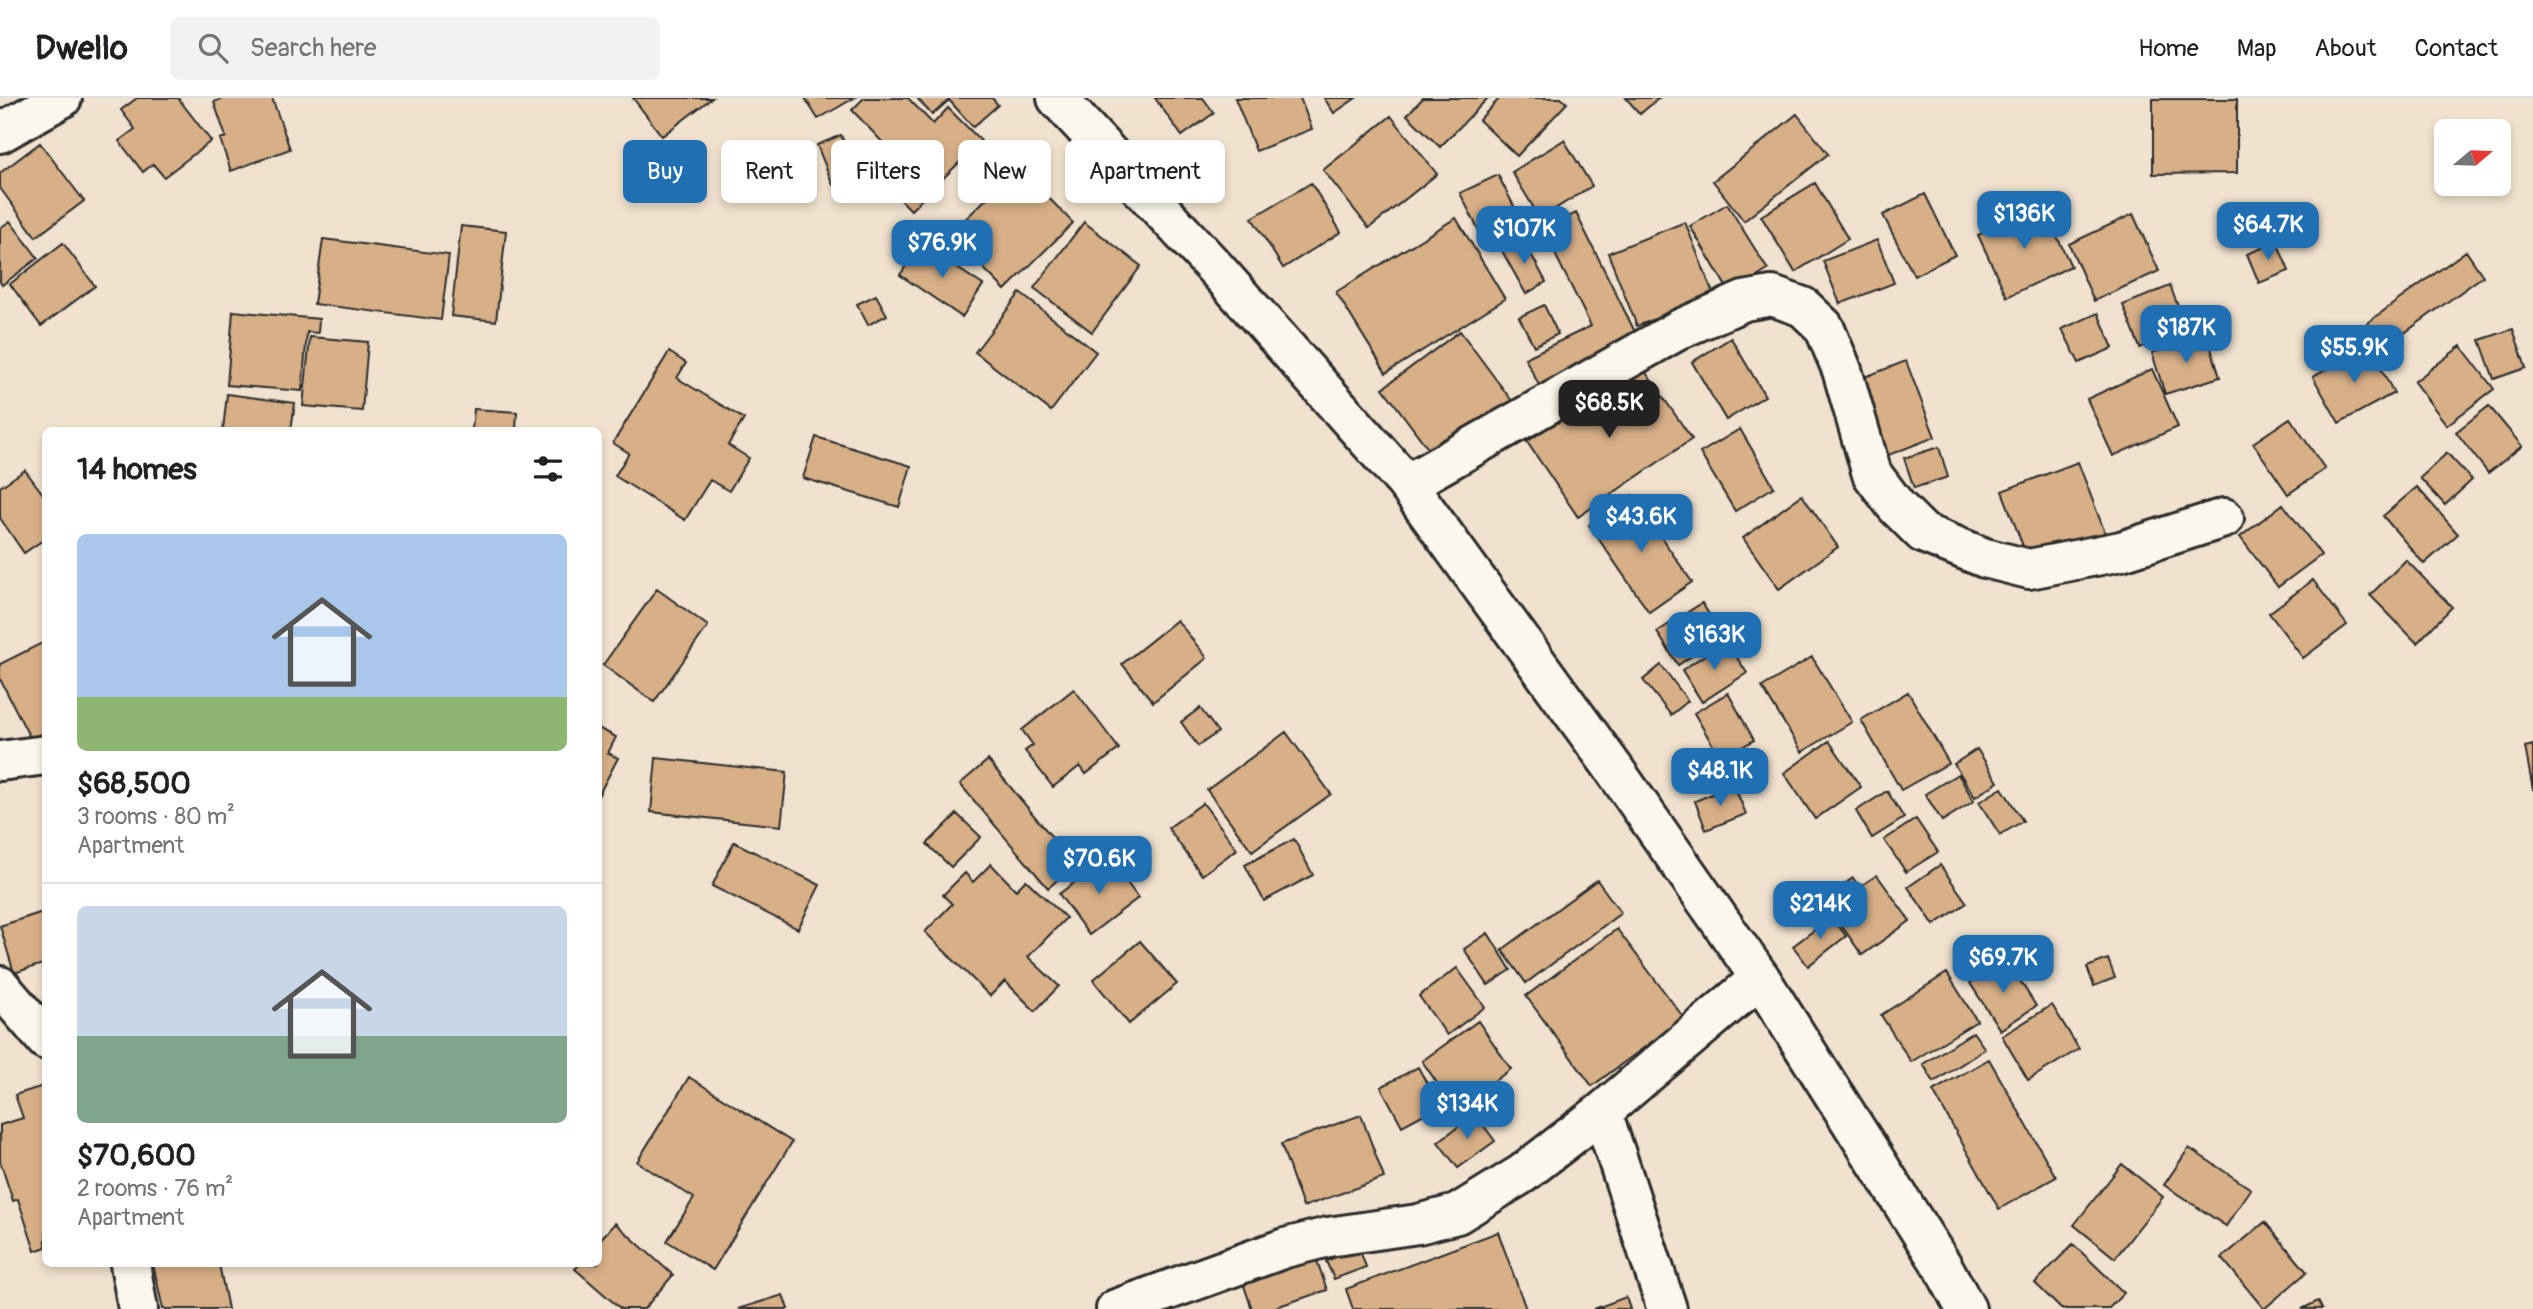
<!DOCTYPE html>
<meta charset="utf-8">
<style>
body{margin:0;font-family:Pangolin,sans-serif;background:#f2f2f2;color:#202124;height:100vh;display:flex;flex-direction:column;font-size:26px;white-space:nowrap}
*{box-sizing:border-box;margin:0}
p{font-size:23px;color:#757577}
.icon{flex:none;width:38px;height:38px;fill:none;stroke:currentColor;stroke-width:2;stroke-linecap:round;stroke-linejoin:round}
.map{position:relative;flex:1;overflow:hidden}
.details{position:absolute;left:42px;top:329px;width:560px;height:840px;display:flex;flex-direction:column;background:#fff;border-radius:10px;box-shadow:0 4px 10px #0003}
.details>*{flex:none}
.banner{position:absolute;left:623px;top:42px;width:665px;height:63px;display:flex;gap:14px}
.needle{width:46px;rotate:71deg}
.controls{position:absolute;left:2434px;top:21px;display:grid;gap:14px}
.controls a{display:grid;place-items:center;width:77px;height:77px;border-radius:10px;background:#fff;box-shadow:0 4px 10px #0003;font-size:35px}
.price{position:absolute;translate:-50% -60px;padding:0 16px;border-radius:14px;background:#1f6fb2;color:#fff;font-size:23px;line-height:46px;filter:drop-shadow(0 2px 4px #0008)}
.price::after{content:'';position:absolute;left:50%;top:42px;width:21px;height:16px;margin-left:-10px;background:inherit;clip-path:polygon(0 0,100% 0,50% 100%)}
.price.active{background:#222;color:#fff}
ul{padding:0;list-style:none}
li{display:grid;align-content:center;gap:14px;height:371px;padding:0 35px}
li+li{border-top:2px solid #e0e0e0}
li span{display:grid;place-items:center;height:217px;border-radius:10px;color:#555}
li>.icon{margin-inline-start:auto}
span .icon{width:126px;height:126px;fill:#fffc;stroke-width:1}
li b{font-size:30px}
h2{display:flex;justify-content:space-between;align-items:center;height:84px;padding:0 35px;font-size:30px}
.pill{padding:0 24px;border-radius:10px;background:#fff;box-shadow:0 4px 10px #0003;font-size:24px;line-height:63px}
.pill.active{background:#1f6fb2;color:#fff}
header{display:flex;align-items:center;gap:42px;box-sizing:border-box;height:98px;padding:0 35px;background:#fff;border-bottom:2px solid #e0e0e0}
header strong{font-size:33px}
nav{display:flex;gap:38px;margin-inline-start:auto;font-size:24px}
.search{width:490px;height:63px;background:#f2f2f2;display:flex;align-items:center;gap:18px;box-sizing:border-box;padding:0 24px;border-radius:10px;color:#757577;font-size:26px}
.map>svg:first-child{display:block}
</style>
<header>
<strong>Dwello</strong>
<div class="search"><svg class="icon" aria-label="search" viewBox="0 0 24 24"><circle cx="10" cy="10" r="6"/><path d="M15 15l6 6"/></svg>Search here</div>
<nav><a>Home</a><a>Map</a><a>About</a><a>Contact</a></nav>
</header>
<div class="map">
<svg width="2533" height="1211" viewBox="0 0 2533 1211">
<rect width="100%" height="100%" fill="#f0e2ce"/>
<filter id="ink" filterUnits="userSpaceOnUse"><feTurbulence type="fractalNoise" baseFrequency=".0143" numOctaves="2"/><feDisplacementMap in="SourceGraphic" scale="14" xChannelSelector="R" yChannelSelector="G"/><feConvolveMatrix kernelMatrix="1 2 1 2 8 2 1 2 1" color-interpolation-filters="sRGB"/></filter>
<g filter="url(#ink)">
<path fill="#d7b088" stroke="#2b2b2b" stroke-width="2" d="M137 0H178L211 43 164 79 153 66 143 74 119 43 135 31 121 12Z
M224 0H272L290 51 231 73 220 41 226 39 214 4Z
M633 0H712L662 38Z
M805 0H854L818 21Z
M864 0H908L933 26 948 10 981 43 911 112 886 87 905 68 852 12Z
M917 0H992L998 7 973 29 949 2 932 17Z
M1155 0H1203L1214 15 1182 38Z
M1235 0H1300L1312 31 1256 53Z
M1324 0H1356L1334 15Z
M1423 0H1488L1440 49 1407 17Z
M1500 0H1561L1567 5 1517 58 1479 22Z
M1626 0H1659L1640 16Z
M2153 1H2237V75L2153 76Z
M1797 16 1828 56 1744 123 1713 83Z
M1391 18 1437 76 1369 130 1323 72Z
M841 37 858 77 833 87 817 47Z
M1564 42 1592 88 1540 120 1512 74Z
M40 45 84 103 36 139 0 90V75Z
M1019 69 1073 125 1005 192 950 136Z
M1498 77 1519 118 1481 137 1460 95Z
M1311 85 1341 134 1283 170 1252 120Z
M1815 85 1848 141 1795 174 1761 118Z
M1925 96 1955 157 1914 178 1883 117Z
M1727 106 1768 172 1730 195 1690 128Z
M2042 107 2071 168 2007 199 1978 137Z
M1576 115 1642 248 1544 297 1525 260 1591 228 1543 132Z
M2133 116 2159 173 2094 203 2069 146Z
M1456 120 1505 201 1386 275 1336 194Z
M10 123 38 160 2 187 0 184V130Z
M1084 124 1141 168 1092 234 1034 190Z
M1685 124 1714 198 1637 228 1608 155Z
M461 128 506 133 496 223 451 218Z
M323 141 449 157 441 222 314 206Z
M1523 141 1546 184 1526 196 1502 153Z
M1877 142 1894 185 1840 206 1823 163Z
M2277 144 2289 173 2259 185 2247 156Z
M63 145 95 188 41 228 10 186Z
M921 146 983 187 962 219 900 177Z
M2466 153 2483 178 2385 249 2367 225Z
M2170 188 2187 231 2140 250 2123 207Z
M1020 195 1096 254 1051 313 975 254Z
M876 197 887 217 868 227 857 206Z
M1544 207 1558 236 1534 248 1519 219Z
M233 213 319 221 318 235 307 234 302 293 227 287Z
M2098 215 2113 250 2079 265 2062 231Z
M2513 231 2526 270 2494 281 2480 242Z
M1460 233 1512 303 1435 360 1383 290Z
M2207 237 2220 279 2165 296 2152 255Z
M310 239 368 244 362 313 303 308Z
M1731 240 1765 298 1726 322 1692 264Z
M2369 248 2394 295 2339 325 2313 279Z
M2461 248 2494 291 2447 327 2414 284Z
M669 254 686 265 677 280 744 321 728 347 749 360 729 393 710 382 685 422 615 378 629 355 613 345Z
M1906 263 1935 339 1886 358 1857 282Z
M1640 266 1692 341 1578 419 1527 344Z
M2152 271 2178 329 2113 358 2087 301Z
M227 296 295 305 291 332H223Z
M2489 308 2522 348 2488 375 2456 334Z
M474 311 517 314 516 332H472Z
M2290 320 2325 371 2288 396 2253 345Z
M1740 331 1774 389 1735 413 1700 355Z
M816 339 911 368 899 409 803 380Z
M1939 349 1948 379 1914 390 1904 360Z
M2447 355 2472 382 2445 407 2420 380Z
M2078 364 2105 435 2029 464 2002 393Z
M25 372 46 400V440L24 455 0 420V389Z
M2417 389 2458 436 2424 466 2383 418Z
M1632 397 1692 484 1649 514 1589 427Z
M1802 397 1838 449 1779 491 1743 440Z
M2283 406 2321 457 2278 489 2240 439Z
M2406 462 2452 509 2417 545 2370 497Z
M2313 482 2347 527 2303 560 2269 515Z
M657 491 708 528 654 604 603 567Z
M1702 505 1722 538 1678 567 1657 534Z
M1177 522 1207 560 1153 604 1122 566Z
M46 543V634L31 642 0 581V566Z
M1726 543 1747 575 1702 604 1682 572Z
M1812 559 1852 624 1802 654 1762 589Z
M1661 567 1688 603 1671 617 1643 582Z
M1074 591 1119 651 1086 676 1080 668 1053 689 1025 653 1033 647 1022 632Z
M1908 594 1949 665 1901 692 1861 622Z
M1728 595 1754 642 1721 661 1694 615Z
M1200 610 1218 634 1198 648 1181 624Z
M598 630 616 639 608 655 618 660 598 698Z
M1286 634 1331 696 1252 753 1207 692Z
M1829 643 1861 689 1815 721 1784 675Z
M2533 647V692L2525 649Z
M1977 651 1998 684 1975 699 1954 666Z
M656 660 787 674 781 728 651 714Z
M988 662 1075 767 1048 790 960 686Z
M1958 676 1974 703 1942 723 1925 696Z
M1734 687 1746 716 1706 732 1695 703Z
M2002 690 2023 723 2000 737 1979 704Z
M1887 693 1904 720 1872 740 1856 713Z
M1203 705 1237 751 1202 777 1168 730Z
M957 716 981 739 951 769 927 746Z
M1916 721 1938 754 1906 774 1884 742Z
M1294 741 1313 777 1264 803 1245 767Z
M734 744 820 787 798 831 712 788Z
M1109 759 1138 800 1089 837 1059 796Z
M991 766 1016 792 1026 782 1066 820 1028 859 1059 888 1035 913 1005 883 990 898 925 834 952 806 943 797 965 775 973 784Z
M1940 767 1967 805 1934 827 1908 789Z
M1877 777 1910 823 1862 857 1823 801 1853 780 1859 789Z
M1597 782 1621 815 1526 885 1502 852Z
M46 813V865L14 875 0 828Z
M1832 819 1846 838 1808 868 1793 848Z
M1617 831 1684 920 1592 988 1526 898Z
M1488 835 1511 872 1488 887 1464 851Z
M1140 843 1177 886 1129 926 1093 882Z
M2108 861 2115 880 2094 888 2087 869Z
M2007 862 2036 908 2000 932 1970 885Z
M1457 870 1485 909 1447 937 1419 898Z
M1947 875 1977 923 1911 964 1881 917Z
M2052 907 2079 951 2028 982 2002 938Z
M1478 923 1511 971 1455 1011 1422 963Z
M1973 934 1985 951 1934 984 1923 966Z
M1989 961 2056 1079 1999 1111 1933 993Z
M1418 969 1439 1008 1402 1028 1381 989Z
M689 979 792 1044 713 1172 667 1143 694 1100 637 1064Z
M46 987V1149L35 1153 18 1101 13 1103 0 1063V1027L23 1020 15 997Z
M1475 1016 1495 1043 1458 1070 1438 1044Z
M1361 1017 1384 1080 1303 1109 1281 1046Z
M2189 1050 2251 1091 2226 1128 2164 1087Z
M2122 1066 2163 1099 2115 1160 2074 1127Z
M2265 1124 2307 1174 2264 1211 2222 1160Z
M615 1125 673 1177 644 1211H621L575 1171 580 1166H598V1144Z
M1498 1134 1526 1211H1353L1346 1191Z
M2073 1146 2124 1195 2108 1211H2061L2035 1185Z
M1312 1148 1327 1192 1270 1211H1252L1239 1173Z
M1359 1150 1366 1169 1334 1181 1326 1163Z
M153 1166H219L228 1211H163Z
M783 1197 788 1211H738Z
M1626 1199 1630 1211H1594Z
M2318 1203 2322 1211H2302Z"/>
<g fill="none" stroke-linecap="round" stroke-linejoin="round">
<g stroke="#2b2b2b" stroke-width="44">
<path id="street" d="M0 35 62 0
M1407 386 1680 231 1744 203 1772 198 1803 209 1824 229 1842 272 1872 376 1896 408 1923 435 1985 460 2029 471 2121 453 2224 420
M0 663 46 657
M0 888 46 942
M1602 1014 1667 1211
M130 1166 138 1211
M1116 1211 1285 1150 1328 1139 1418 1126 1457 1116 1522 1076 1602 1014 1760 880"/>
</g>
<g stroke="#2b2b2b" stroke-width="44">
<path id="primary" d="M1057 0 1219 174 1407 386 1614 671 1760 880 1943 1169 1966 1211"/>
</g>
<use href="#street" stroke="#fbf7ec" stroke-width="38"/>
<use href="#primary" stroke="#fbf7ec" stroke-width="38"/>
</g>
</g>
</svg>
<div class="controls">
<a><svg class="needle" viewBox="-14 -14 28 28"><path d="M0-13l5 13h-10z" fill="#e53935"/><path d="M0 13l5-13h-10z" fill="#757577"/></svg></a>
</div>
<b class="price" style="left:2024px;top:153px">$136K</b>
<b class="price" style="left:2268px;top:164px">$64.7K</b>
<b class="price" style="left:1524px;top:168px">$107K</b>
<b class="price" style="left:942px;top:182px">$76.9K</b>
<b class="price" style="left:2186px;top:267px">$187K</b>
<b class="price" style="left:2354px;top:287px">$55.9K</b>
<b class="price active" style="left:1609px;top:342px">$68.5K</b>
<b class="price" style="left:1641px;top:456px">$43.6K</b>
<b class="price" style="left:1714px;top:574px">$163K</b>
<b class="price" style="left:1720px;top:710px">$48.1K</b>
<b class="price" style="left:1099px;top:798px">$70.6K</b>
<b class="price" style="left:1820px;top:843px">$214K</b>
<b class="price" style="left:2003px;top:897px">$69.7K</b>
<b class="price" style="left:1467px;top:1043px">$134K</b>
<div class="banner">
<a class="pill active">Buy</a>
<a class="pill">Rent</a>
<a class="pill">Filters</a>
<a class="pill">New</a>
<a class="pill">Apartment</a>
</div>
<section class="details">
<h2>14 homes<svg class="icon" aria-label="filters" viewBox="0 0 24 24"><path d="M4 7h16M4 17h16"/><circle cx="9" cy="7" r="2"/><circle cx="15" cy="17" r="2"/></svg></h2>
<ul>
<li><span style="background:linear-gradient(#a9c7e8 75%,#8fb573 0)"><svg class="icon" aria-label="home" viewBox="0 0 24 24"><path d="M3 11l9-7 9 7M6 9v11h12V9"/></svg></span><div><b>$68,500</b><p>3 rooms · 80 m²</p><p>Apartment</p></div></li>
<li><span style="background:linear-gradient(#c9d6e8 60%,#7fa58c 0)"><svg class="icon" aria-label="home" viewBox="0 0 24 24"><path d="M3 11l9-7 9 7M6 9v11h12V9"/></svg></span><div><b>$70,600</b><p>2 rooms · 76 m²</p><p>Apartment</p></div></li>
</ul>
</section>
</div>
